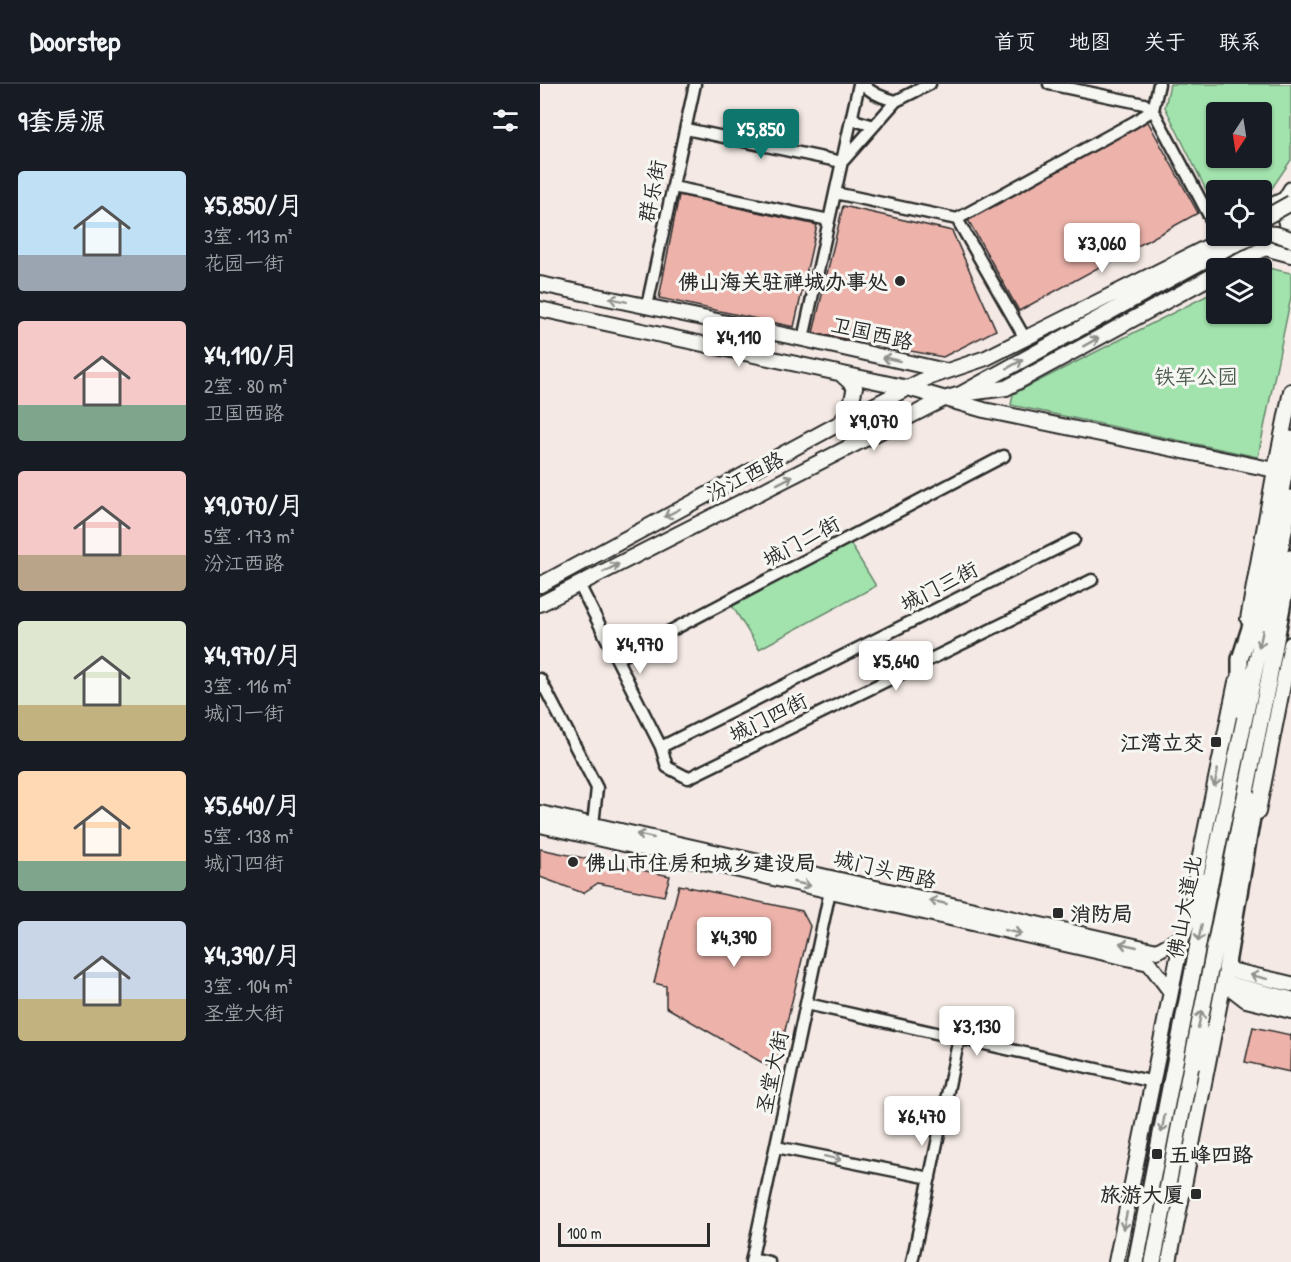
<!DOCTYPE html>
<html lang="zh">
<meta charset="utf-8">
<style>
body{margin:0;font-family:"Patrick Hand","LXGW WenKai TC",sans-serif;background:#20242c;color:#f1f3f6;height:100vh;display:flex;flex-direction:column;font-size:22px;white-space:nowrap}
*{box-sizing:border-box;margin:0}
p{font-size:20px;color:#9ea1a6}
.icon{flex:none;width:33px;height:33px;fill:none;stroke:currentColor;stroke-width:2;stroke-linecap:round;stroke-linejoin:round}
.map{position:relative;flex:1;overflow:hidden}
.panel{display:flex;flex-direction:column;background:#171b24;width:540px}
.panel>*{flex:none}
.needle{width:39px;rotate:192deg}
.tools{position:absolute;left:666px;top:18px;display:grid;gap:12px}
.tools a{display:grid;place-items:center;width:66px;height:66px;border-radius:6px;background:#171b24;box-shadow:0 2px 4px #0004;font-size:30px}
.scale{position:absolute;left:18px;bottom:15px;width:152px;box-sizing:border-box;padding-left:6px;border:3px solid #2b2b2b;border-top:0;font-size:16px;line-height:21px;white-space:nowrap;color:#2b2b2b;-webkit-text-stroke:4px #f6f6f2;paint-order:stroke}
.price{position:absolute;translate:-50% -51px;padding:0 14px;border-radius:6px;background:#fff;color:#222;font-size:20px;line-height:39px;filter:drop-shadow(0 2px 3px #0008)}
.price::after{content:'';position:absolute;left:50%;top:36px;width:18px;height:14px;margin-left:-9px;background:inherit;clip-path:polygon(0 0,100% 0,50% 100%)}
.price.on{background:#0f766e;color:#fff}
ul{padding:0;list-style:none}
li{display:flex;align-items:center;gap:18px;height:150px;padding:0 18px}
li span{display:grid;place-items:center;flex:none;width:168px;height:120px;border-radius:6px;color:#555}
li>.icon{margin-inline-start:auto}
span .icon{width:72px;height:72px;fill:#fffc;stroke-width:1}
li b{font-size:26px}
h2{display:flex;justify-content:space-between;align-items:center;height:72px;padding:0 18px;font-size:26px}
header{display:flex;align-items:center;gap:36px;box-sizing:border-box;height:84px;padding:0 30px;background:#171b24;border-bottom:2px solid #363941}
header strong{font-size:28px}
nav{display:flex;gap:33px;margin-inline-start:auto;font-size:21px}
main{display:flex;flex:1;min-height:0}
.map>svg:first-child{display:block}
</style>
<header>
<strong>Doorstep</strong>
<nav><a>首页</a><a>地图</a><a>关于</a><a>联系</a></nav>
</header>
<main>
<section class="panel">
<h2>9套房源<svg class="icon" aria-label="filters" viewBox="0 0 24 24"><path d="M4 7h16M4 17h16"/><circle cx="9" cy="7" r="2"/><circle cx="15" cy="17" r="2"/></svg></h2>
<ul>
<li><span style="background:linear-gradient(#bfe0f5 70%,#9aa5b1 0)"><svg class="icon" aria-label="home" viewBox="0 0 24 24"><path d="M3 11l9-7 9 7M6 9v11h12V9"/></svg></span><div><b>¥5,850/月</b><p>3室 · 113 m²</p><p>花园一街</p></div></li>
<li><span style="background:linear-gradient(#f6c9c9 70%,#7fa58c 0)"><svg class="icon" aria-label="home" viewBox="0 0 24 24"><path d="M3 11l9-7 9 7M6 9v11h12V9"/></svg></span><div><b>¥4,110/月</b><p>2室 · 80 m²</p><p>卫国西路</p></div></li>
<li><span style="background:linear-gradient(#f6c9c9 70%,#b9a48a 0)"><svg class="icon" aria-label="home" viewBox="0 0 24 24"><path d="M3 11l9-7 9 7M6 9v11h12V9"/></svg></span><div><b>¥9,070/月</b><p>5室 · 173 m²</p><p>汾江西路</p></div></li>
<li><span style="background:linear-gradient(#dfe7d0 70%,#c2b280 0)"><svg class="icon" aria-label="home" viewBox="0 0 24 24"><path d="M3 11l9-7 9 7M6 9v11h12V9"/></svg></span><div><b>¥4,970/月</b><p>3室 · 116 m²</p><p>城门一街</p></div></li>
<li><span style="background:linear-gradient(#ffd9b3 75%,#7fa58c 0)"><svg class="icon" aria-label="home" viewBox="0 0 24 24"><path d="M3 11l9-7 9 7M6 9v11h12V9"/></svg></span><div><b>¥5,640/月</b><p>5室 · 138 m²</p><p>城门四街</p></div></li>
<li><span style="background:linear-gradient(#c9d6e8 65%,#c2b280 0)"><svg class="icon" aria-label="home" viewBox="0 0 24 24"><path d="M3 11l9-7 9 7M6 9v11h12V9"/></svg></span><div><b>¥4,390/月</b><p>3室 · 104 m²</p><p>圣堂大街</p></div></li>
</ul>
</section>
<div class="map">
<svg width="751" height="1178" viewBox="0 0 751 1178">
<rect width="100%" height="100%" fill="#f4e9e4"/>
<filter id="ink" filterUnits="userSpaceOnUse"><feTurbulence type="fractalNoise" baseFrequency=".0167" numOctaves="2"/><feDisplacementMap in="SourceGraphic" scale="12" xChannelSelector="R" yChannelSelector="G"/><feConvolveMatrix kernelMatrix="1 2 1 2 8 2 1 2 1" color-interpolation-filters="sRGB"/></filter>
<g filter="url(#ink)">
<path fill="#a2e3ad" stroke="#66876c" stroke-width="1.5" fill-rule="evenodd" d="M630 0H751V76L730 107 722 111V106H676V126L625 23ZM722 28V74H676V28Z
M724 183 751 189V213L718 373 471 321 473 310 676 207V230H722V185Z
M310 459 336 502 219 565 191 520Z"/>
<path fill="#edb3aa" stroke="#2b2b2b" stroke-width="1.5" d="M607 36 658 129 479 227 427 134Z
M139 111 277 141 254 243 119 214Z
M303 122 412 147 456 246 403 273 273 249Z
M0 765 130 792 124 812 58 799 43 809 0 793Z
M139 801 262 827 270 842 237 980 228 982 126 923V902L114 899Z
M713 943 751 951 750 988 705 978Z"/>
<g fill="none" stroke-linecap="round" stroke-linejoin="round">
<g stroke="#2b2b2b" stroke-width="15">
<path id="minor" d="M323 0C332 10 343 14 356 17
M509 0 604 20 613 26
M619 0 613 26 676 145
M312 32 317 37 334 42
M146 45 302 78
M304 76 356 17 390 0
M133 103 289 136
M295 109 417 135 594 38 613 26
M417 135 482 249
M107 222 155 0
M263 255 319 0
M39 500 121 663 127 683 148 694 552 496
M77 575 464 372
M0 595 57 704 53 741
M121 663 534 456
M267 920 614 998
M236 1063 390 1094
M212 1174 229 1178
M211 1178 290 807
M372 1178 419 954"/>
</g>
<g stroke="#2b2b2b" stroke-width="18">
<path id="major" d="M751 105 745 115V135L751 156
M722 126 745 115
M686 184 725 164 751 171
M0 200 263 255 406 287
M0 225 368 304 444 326 735 386
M301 290 315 303 312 316 302 338
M429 309 466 304 676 190
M0 501 302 338 387 294 446 274 689 152
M0 520 404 315 421 310 650 184 689 163 716 152
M708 535 735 386 751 307
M718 728 751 560
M0 729 617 867 642 853
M0 741 609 879 631 908
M652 811 696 598
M686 885 751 900
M684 899 706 916 751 927
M689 900 751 915
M576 1178 644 844
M629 1178 688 877"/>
</g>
<g stroke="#2b2b2b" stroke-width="20">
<path id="highway" d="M700 626V575L722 507 751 355
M642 853 662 797
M686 885 715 716
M656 978 675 944
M596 1178 670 799 751 414
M613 1178 659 941 728 599 751 474"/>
</g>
<use href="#minor" stroke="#f6f6f2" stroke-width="10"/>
<use href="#major" stroke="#f6f6f2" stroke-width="14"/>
<use href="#highway" stroke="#f6f6f2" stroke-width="15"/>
<g stroke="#2b2b2b" stroke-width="18" stroke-linecap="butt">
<path id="major-bridge" d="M722 135 751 119
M722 149 736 150 751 155"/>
</g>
<use href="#major-bridge" stroke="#f6f6f2" stroke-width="14"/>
</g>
<defs><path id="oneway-shaft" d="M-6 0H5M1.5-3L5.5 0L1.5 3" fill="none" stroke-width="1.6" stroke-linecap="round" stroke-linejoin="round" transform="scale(1.5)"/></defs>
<g stroke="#90908e">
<use href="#oneway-shaft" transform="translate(78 216) rotate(-168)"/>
<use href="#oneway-shaft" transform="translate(551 258) rotate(-29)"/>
<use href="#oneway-shaft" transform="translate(351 275) rotate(-167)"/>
<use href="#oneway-shaft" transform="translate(475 280) rotate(-29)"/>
<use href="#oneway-shaft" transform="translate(245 396) rotate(-27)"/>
<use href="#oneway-shaft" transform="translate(132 429) rotate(152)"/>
<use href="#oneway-shaft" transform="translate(71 484) rotate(-27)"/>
<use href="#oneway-shaft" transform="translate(721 555) rotate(102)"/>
<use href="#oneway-shaft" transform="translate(676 694) rotate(102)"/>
<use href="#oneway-shaft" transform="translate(105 752) rotate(-167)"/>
<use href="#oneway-shaft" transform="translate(262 800) rotate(13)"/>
<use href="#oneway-shaft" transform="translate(398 818) rotate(-167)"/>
<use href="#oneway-shaft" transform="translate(473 848) rotate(13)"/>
<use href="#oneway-shaft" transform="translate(660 849) rotate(101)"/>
<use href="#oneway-shaft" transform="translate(588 861) rotate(-167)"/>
<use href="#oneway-shaft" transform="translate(719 893) rotate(-166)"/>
<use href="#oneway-shaft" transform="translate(660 935) rotate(-78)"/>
<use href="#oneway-shaft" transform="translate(623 1040) rotate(101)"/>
<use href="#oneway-shaft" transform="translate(293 1074) rotate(12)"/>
<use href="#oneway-shaft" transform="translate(585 1137) rotate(102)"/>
</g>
</g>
<g fill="#2b2b2b" stroke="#f6f6f2" stroke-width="2">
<circle cx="360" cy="197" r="6"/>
<rect x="670" y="652" width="12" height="12" rx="3"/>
<circle cx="33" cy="778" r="6"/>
<rect x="512" y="823" width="12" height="12" rx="3"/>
<rect x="611" y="1064" width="12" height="12" rx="3"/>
<rect x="650" y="1104" width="12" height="12" rx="3"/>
</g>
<g text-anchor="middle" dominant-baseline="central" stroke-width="6" stroke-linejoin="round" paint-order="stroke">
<g font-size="21" fill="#2b2b2b" stroke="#f6f6f2">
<text transform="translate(112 107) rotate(-78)">群乐街</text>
<text transform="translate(332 249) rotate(13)">卫国西路</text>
<text transform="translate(205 392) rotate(-27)">汾江西路</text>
<text transform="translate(261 457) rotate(-28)">城门二街</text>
<text transform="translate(399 502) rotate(-27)">城门三街</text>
<text transform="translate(228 633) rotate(-26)">城门四街</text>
<text transform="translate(345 785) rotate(13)">城门头西路</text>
<text transform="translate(644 823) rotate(-79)">佛山大道北</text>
<text transform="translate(232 988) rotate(-78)">圣堂大街</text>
</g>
<g font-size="21" font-weight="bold" fill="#2b2b2b" stroke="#f6f6f2" text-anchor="end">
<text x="348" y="197">佛山海关驻禅城办事处</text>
<text x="664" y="658">江湾立交</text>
<text x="45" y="778" text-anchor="start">佛山市住房和城乡建设局</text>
<text x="530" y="829" text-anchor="start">消防局</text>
<text x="629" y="1070" text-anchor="start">五峰四路</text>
<text x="644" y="1110">旅游大厦</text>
</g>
<g font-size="21" fill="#49594c" stroke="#f6f6f2">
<text x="656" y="292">铁军公园</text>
</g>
</g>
</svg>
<div class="tools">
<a><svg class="needle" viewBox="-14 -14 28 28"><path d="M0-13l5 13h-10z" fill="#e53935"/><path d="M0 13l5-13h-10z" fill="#9ea1a6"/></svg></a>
<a><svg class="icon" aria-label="locate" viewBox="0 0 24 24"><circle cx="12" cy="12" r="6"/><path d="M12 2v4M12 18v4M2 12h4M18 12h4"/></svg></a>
<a><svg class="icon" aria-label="layers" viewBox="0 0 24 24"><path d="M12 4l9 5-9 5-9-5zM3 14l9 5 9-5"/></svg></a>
</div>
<div class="scale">100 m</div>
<b class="price on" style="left:221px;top:76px">¥5,850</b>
<b class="price" style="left:562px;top:190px">¥3,060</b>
<b class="price" style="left:199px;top:284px">¥4,110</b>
<b class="price" style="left:334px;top:368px">¥9,070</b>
<b class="price" style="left:100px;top:591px">¥4,970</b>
<b class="price" style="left:356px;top:608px">¥5,640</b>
<b class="price" style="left:194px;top:884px">¥4,390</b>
<b class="price" style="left:437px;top:973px">¥3,130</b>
<b class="price" style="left:382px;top:1063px">¥6,470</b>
</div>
</main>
